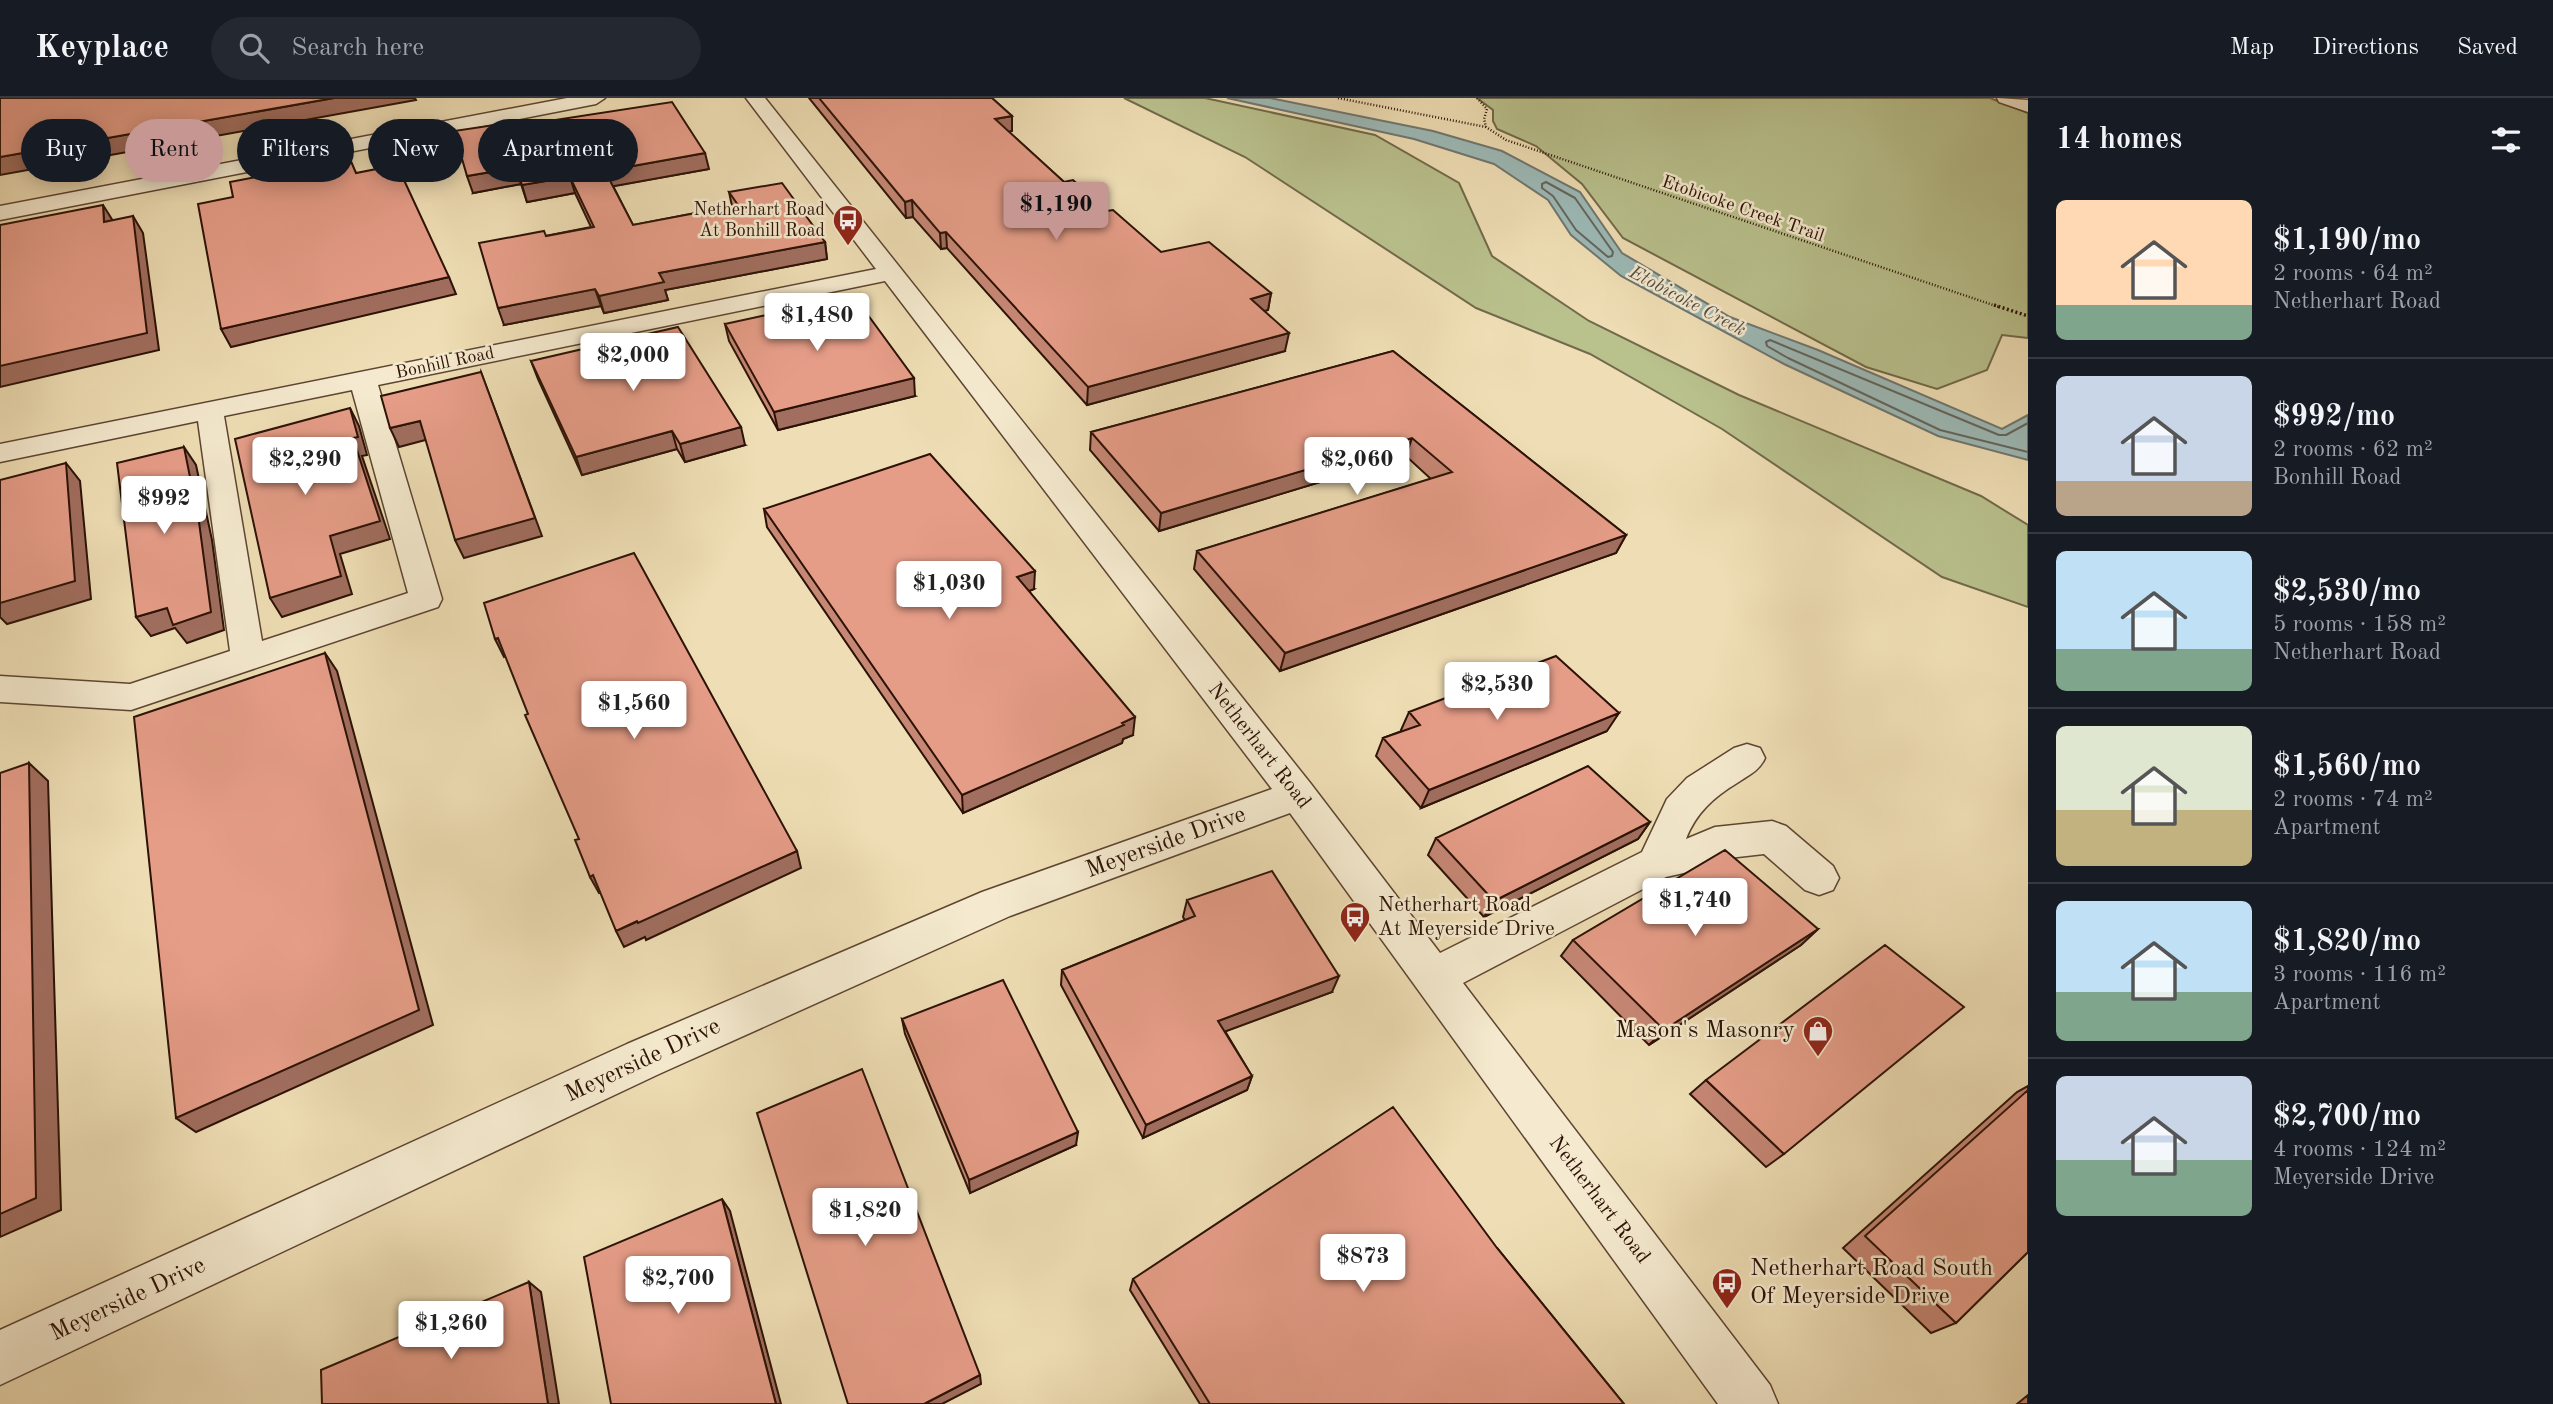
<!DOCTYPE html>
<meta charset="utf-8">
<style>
body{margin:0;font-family:"Old Standard TT",serif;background:#242831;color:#f1f3f6;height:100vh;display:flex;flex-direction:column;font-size:26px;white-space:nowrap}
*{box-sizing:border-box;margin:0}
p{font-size:23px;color:#9ea1a6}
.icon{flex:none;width:38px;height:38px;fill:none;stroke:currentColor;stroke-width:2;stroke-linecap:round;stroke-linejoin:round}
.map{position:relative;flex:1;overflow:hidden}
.side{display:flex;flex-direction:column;background:#171b24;width:525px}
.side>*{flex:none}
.guide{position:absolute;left:21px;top:21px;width:665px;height:63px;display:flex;gap:14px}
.price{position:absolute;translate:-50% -60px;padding:0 16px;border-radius:7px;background:#fff;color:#222;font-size:23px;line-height:46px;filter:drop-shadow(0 2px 4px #0008)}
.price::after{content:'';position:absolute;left:50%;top:42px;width:21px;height:16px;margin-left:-10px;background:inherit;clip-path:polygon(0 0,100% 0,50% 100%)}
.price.current{background:#c59692;color:#111}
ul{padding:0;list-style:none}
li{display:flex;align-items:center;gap:21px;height:175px;padding:0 28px}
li+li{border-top:2px solid #363941}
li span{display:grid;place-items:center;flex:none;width:196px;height:140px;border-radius:10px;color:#555}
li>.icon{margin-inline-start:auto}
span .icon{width:84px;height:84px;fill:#fffc;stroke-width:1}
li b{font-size:30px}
h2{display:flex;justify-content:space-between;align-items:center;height:84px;padding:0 28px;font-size:30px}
.pill{padding:0 24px;border-radius:32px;background:#171b24;box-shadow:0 4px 18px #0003;font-size:24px;line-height:63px}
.pill.current{background:#c59692;color:#111}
header{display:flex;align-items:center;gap:42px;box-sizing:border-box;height:98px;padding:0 35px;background:#171b24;border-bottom:2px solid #363941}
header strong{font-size:33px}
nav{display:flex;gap:38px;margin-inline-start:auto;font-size:24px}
.search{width:490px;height:63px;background:#242831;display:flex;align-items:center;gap:18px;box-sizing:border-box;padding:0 24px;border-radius:38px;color:#9ea1a6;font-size:26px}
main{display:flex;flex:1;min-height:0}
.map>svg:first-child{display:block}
</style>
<header>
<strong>Keyplace</strong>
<div class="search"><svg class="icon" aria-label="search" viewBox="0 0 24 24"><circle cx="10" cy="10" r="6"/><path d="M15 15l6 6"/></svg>Search here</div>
<nav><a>Map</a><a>Directions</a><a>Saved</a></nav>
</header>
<main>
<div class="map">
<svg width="2028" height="1306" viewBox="0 0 2028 1306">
<rect width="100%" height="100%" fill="#efdeb5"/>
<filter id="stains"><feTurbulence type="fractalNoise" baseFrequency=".00286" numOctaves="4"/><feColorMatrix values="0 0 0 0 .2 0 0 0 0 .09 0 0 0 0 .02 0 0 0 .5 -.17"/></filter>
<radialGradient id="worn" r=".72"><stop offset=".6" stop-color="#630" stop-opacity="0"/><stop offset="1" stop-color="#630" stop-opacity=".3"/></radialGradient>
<path fill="#b9c18d" stroke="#726a4a" stroke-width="2" d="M1124 0H1205L1375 37 1459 85 1492 158 1589 223 1739 297 1981 398 2028 427V509L1942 479 1722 331 1590 256 1476 210 1245 59Z
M1477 0H1990L2028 15V240L2002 237 1987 272 1937 291 1866 269 1623 140 1582 86 1536 48 1497 31 1493 23V12Z"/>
<path fill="#9dbab7" stroke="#707770" stroke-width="2" d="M1227 0H1270L1433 33 1502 53 1580 94 1622 155 1730 219 1818 252 2002 331 2028 317V362L1938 338 1784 266 1621 178 1571 137 1548 102 1494 66 1414 41Z"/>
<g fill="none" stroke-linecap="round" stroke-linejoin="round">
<path stroke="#64665e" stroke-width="2" d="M1546 84 1575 100 1613 154 1612 158 1608 159 1576 132 1553 98 1542 90V86Z
M2028 325 2006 337H1999L1770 242 1766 244 1767 248 1788 260 1940 332 2028 354"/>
<g stroke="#5d4532" stroke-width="3">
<path id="minor" d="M567 0H605L596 6 0 122V108Z
M746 0H765L1311 686 1440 855 1642 754 1667 701 1687 680 1734 650 1747 646 1760 650 1765 660C1759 673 1749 677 1737 685 1714 699 1696 715 1686 741L1715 729 1772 723 1786 728 1833 768 1839 780 1833 792 1819 797 1805 792 1764 756 1720 761 1697 772 1666 779 1463 885 1770 1287 1778 1306H1718L1290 715 1010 818 659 976 0 1287V1232L627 946 982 794 1272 691 885 183 378 287 442 501 438 509 131 612 0 604V578L130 586 230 553 198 323 0 364V346L876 171ZM352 292 408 495 262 543 224 318Z
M1997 0 2028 2V14L1999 4Z"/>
</g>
<path stroke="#2c1206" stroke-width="2.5" stroke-dasharray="1 2" stroke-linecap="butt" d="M1338 0 1486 29
M1477 0 1487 11 1484 21 1486 29 1506 42 1999 209"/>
<path stroke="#2c1206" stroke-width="3.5" stroke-dasharray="2 2.5" stroke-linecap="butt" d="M1994 207 2028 218"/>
<use href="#minor" fill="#f5eacf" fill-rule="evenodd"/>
</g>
<path fill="#c68775" stroke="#2c1206" stroke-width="2" d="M809 0H992L1012 18V33L1009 34 1064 84 1107 113 1161 154 1271 195 1268 212 1264 213 1285 253 1087 307 947 150 941 151 913 119 906 120Z
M510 29 709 71 613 88 633 127 732 108 729 94 825 144 827 161 665 192 668 202 604 215 601 208 504 227 546 138 591 129 575 95 527 104 521 86 473 95Z
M725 226 915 298 778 332 729 243Z
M1393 253 1626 437 1616 455 1280 573 1194 471 1197 453 1431 381 1406 358 1159 433 1090 352 1091 334Z
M531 263 745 347 685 364 677 351 582 377 538 281Z
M764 411 1034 491 1029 493 1133 637 1123 641 1122 645 963 715 767 429Z
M1409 614 1607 633 1421 710 1376 658 1383 640 1402 633 1401 632Z
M1650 724 1638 741 1484 819 1428 757 1436 740Z
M1187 802 1332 894 1225 933 1252 978 1247 992 1143 1040 1061 887 1062 872 1185 822 1183 819Z
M1818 831 1801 847 1649 947 1561 858 1573 842Z
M902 921 1076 1047 970 1095 905 936Z
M1706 982 1784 1056 1766 1069 1690 996Z
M2028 988V1154L1956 1225 1931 1235 1843 1150 2017 994Z
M1497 1150 1624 1306H1200L1130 1192 1133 1181Z
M2028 1297V1306H2017Z"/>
<path fill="#a16e5f" stroke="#2c1206" stroke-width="2" d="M334 0H415L416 2 0 77V59Z
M1012 18V33L996 36 995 21Z
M705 55 709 71 609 89 605 73Z
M515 70 521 86 473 95 467 78Z
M570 79 575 95 527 104 522 87Z
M912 102 913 119 906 120 905 104Z
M103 107 113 123 104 124Z
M133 118 143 135 159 252 0 289V268Z
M946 134 947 150 941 151 940 135Z
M825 144 827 161 665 192 668 202 604 215 599 198 659 175Z
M449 179 456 196 231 249 221 231Z
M595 191 601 208 504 227 498 210Z
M1271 195 1268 212 1248 218 1251 201Z
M1289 235 1285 253 1087 307 1088 289Z
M481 274 542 438 464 460 455 442Z
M914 280 915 298 778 332 774 314Z
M350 310 359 328 367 357 362 358 390 441 340 456 352 496 282 519 270 500 330 438 353 340Z
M420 323 429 341 399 349 390 330Z
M741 329 745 347 685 364 680 346Z
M672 333 677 351 582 377 576 359Z
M1412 340 1406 358 1159 433 1161 415Z
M184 349 196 367 212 442 224 532 187 545 175 530 151 538 136 519 167 510Z
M66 365 80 383 91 501 7 526 0 519V505Z
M1626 437 1616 455 1280 573 1285 555Z
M1035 473 1034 491 1017 498V479Z
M498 540 507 558 504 559 495 541Z
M325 555 337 573 433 927 196 1034 176 1020Z
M1619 615 1607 633 1421 710 1429 692Z
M1135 619 1133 637 1123 641 1122 645 963 715 962 697Z
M29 665 48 683 61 1112 0 1139V1116Z
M1650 724 1638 741 1484 819 1494 803Z
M797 753 801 770 646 842 645 839 624 849 616 833Z
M593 777 602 794 599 795 590 779Z
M1818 831 1801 847 1649 947 1664 932Z
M1339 878 1332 894 1213 938 1218 923Z
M1252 978 1247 992 1143 1040 1146 1027Z
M1078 1034 1076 1047 970 1095 969 1082Z
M722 1101 730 1113 781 1306H776Z
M529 1184 541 1194 559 1306H548Z
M980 1277 981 1286 942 1306H924Z"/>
<path fill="#e69d88" stroke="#2c1206" stroke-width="2" d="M0 0H334L0 59Z
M819 0H992L1012 18 995 21 1064 84 1073 82 1107 113 1113 112 1161 154 1209 144 1271 195 1251 201 1289 235 1088 289 946 134 940 135 912 102 905 104Z
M672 4 705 55 605 73 633 127 738 107 729 94 782 85 825 144 659 175 664 184 599 198 595 191 498 210 479 145 544 133 546 138 594 129 570 79 522 87 515 70 467 78 454 33 508 25 510 29Z
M350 61 356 75 397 67 449 179 221 231 198 106 233 99 230 84Z
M103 107 104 124 133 118 147 235 0 268V127Z
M854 198 914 280 774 314 725 226Z
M678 229 741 329 680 346 672 333 576 359 531 263Z
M1393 253 1626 437 1285 555 1197 453 1452 374 1412 340 1161 415 1091 334Z
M481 274 535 420 455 442 420 323 390 330 381 298Z
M350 310 358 339 353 340 380 423 330 438 341 478 270 500 235 341Z
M184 349 199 424 211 514 173 527 167 510 136 519 117 365Z
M930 356 1035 473 1017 479 1135 619 1122 625 1124 627 962 697 764 411Z
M66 365 75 483 0 505V382Z
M634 455 797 753 638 825 637 823 616 833 593 777 590 779 575 742 579 741 525 617 528 616 498 540 495 541 484 505Z
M325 555 419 912 176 1020 134 619Z
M1556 558 1619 615 1429 692 1383 640 1420 627 1409 614Z
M29 665 36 1100 0 1116V675Z
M1588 668 1650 724 1494 803 1436 740Z
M1725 752 1818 831 1664 932 1573 842Z
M1272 773 1339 878 1218 923 1252 978 1146 1027 1062 872 1195 818 1187 802Z
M1885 847 1964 909 1784 1056 1706 982Z
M1003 882 1078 1034 969 1082 902 921Z
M862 971 980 1277 924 1306H848L757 1015Z
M2028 992V1154L1956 1225 1865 1138Z
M1393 1009 1497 1150 1624 1306H1210L1133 1181Z
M722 1101 776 1306H611L584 1159Z
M529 1184 548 1306H322L321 1272Z"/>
<defs>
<g id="bus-pin" transform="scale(1.575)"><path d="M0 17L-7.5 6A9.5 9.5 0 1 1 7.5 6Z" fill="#8f2418" stroke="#f5eacf"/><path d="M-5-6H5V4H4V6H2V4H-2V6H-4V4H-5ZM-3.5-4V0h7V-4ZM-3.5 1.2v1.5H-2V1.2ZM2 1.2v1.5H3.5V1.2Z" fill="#fff"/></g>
<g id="shop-pin" transform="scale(1.575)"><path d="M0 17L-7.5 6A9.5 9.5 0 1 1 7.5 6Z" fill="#8f2418" stroke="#f5eacf"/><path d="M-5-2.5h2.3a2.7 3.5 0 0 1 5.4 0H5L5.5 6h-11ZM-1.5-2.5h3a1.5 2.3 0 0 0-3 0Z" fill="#fff"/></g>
</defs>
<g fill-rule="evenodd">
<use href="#bus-pin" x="848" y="122"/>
<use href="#bus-pin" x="1355" y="819"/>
<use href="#shop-pin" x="1818" y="933"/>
<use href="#bus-pin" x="1727" y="1185"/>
</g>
<g text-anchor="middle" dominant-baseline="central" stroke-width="5" stroke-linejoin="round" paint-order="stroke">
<g font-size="18" fill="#2c1206" stroke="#f5eacf">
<text transform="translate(1743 111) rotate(19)">Etobicoke Creek Trail</text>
<text transform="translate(445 265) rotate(-12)">Bonhill Road</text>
</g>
<g font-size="18" fill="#2c1206" stroke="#f5eacf" text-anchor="end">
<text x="825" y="112">Netherhart Road<tspan x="825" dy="21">At Bonhill Road</tspan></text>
</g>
<g font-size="19" font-style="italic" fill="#544d44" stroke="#f5eacf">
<text transform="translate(1687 204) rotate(28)">Etobicoke Creek</text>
</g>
<g font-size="21" fill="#2c1206" stroke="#f5eacf">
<text transform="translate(1259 648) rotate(52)">Netherhart Road</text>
<text transform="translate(1599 1102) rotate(53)">Netherhart Road</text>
</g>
<g font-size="21" fill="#2c1206" stroke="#f5eacf" text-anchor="start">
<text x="1378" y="807">Netherhart Road<tspan x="1378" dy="24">At Meyerside Drive</tspan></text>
</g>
<g font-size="24" fill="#2c1206" stroke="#f5eacf">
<text transform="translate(1166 745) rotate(-20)">Meyerside Drive</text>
<text transform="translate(643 963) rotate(-25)">Meyerside Drive</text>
<text transform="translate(128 1202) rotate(-25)">Meyerside Drive</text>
</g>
<g font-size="24" fill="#2c1206" stroke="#f5eacf" text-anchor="end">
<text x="1795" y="933">Mason's Masonry</text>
<text x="1750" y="1171" text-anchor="start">Netherhart Road South<tspan x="1750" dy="28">Of Meyerside Drive</tspan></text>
</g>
</g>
<rect width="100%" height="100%" filter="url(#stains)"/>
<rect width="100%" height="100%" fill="url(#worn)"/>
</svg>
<b class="price current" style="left:1056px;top:144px">$1,190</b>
<b class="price" style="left:817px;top:255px">$1,480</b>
<b class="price" style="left:633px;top:295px">$2,000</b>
<b class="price" style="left:305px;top:399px">$2,290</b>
<b class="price" style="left:1357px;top:399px">$2,060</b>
<b class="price" style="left:164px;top:438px">$992</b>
<b class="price" style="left:949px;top:523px">$1,030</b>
<b class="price" style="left:1497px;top:624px">$2,530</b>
<b class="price" style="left:634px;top:643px">$1,560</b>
<b class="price" style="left:1695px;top:840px">$1,740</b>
<b class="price" style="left:865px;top:1150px">$1,820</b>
<b class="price" style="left:1363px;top:1196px">$873</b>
<b class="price" style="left:678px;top:1218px">$2,700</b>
<b class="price" style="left:451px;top:1263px">$1,260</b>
<div class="guide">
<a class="pill">Buy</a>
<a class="pill current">Rent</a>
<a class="pill">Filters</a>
<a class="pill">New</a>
<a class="pill">Apartment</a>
</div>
</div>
<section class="side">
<h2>14 homes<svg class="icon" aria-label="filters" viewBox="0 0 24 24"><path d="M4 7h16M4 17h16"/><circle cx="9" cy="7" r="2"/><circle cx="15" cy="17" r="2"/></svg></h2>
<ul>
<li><span style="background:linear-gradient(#ffd9b3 75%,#7fa58c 0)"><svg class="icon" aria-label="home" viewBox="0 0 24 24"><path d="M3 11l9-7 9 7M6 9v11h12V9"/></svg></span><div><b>$1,190/mo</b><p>2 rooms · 64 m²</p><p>Netherhart Road</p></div></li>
<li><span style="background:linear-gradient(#c9d6e8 75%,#b9a48a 0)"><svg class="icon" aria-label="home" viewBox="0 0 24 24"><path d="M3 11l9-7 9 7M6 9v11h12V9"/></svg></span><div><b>$992/mo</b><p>2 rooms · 62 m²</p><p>Bonhill Road</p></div></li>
<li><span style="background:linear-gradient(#bfe0f5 70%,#7fa58c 0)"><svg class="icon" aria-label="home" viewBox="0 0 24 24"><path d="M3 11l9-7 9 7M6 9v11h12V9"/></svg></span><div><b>$2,530/mo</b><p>5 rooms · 158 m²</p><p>Netherhart Road</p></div></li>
<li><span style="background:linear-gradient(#dfe7d0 60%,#c2b280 0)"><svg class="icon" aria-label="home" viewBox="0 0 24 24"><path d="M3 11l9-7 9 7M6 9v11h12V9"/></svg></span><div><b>$1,560/mo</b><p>2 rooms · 74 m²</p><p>Apartment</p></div></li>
<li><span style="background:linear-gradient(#bfe0f5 65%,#7fa58c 0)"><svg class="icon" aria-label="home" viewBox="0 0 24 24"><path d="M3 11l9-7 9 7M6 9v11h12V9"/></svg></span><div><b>$1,820/mo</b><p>3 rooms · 116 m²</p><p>Apartment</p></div></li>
<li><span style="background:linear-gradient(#c9d6e8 60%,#7fa58c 0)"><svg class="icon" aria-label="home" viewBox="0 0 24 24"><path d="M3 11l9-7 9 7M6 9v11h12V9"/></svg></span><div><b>$2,700/mo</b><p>4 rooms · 124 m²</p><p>Meyerside Drive</p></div></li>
</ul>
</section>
</main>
